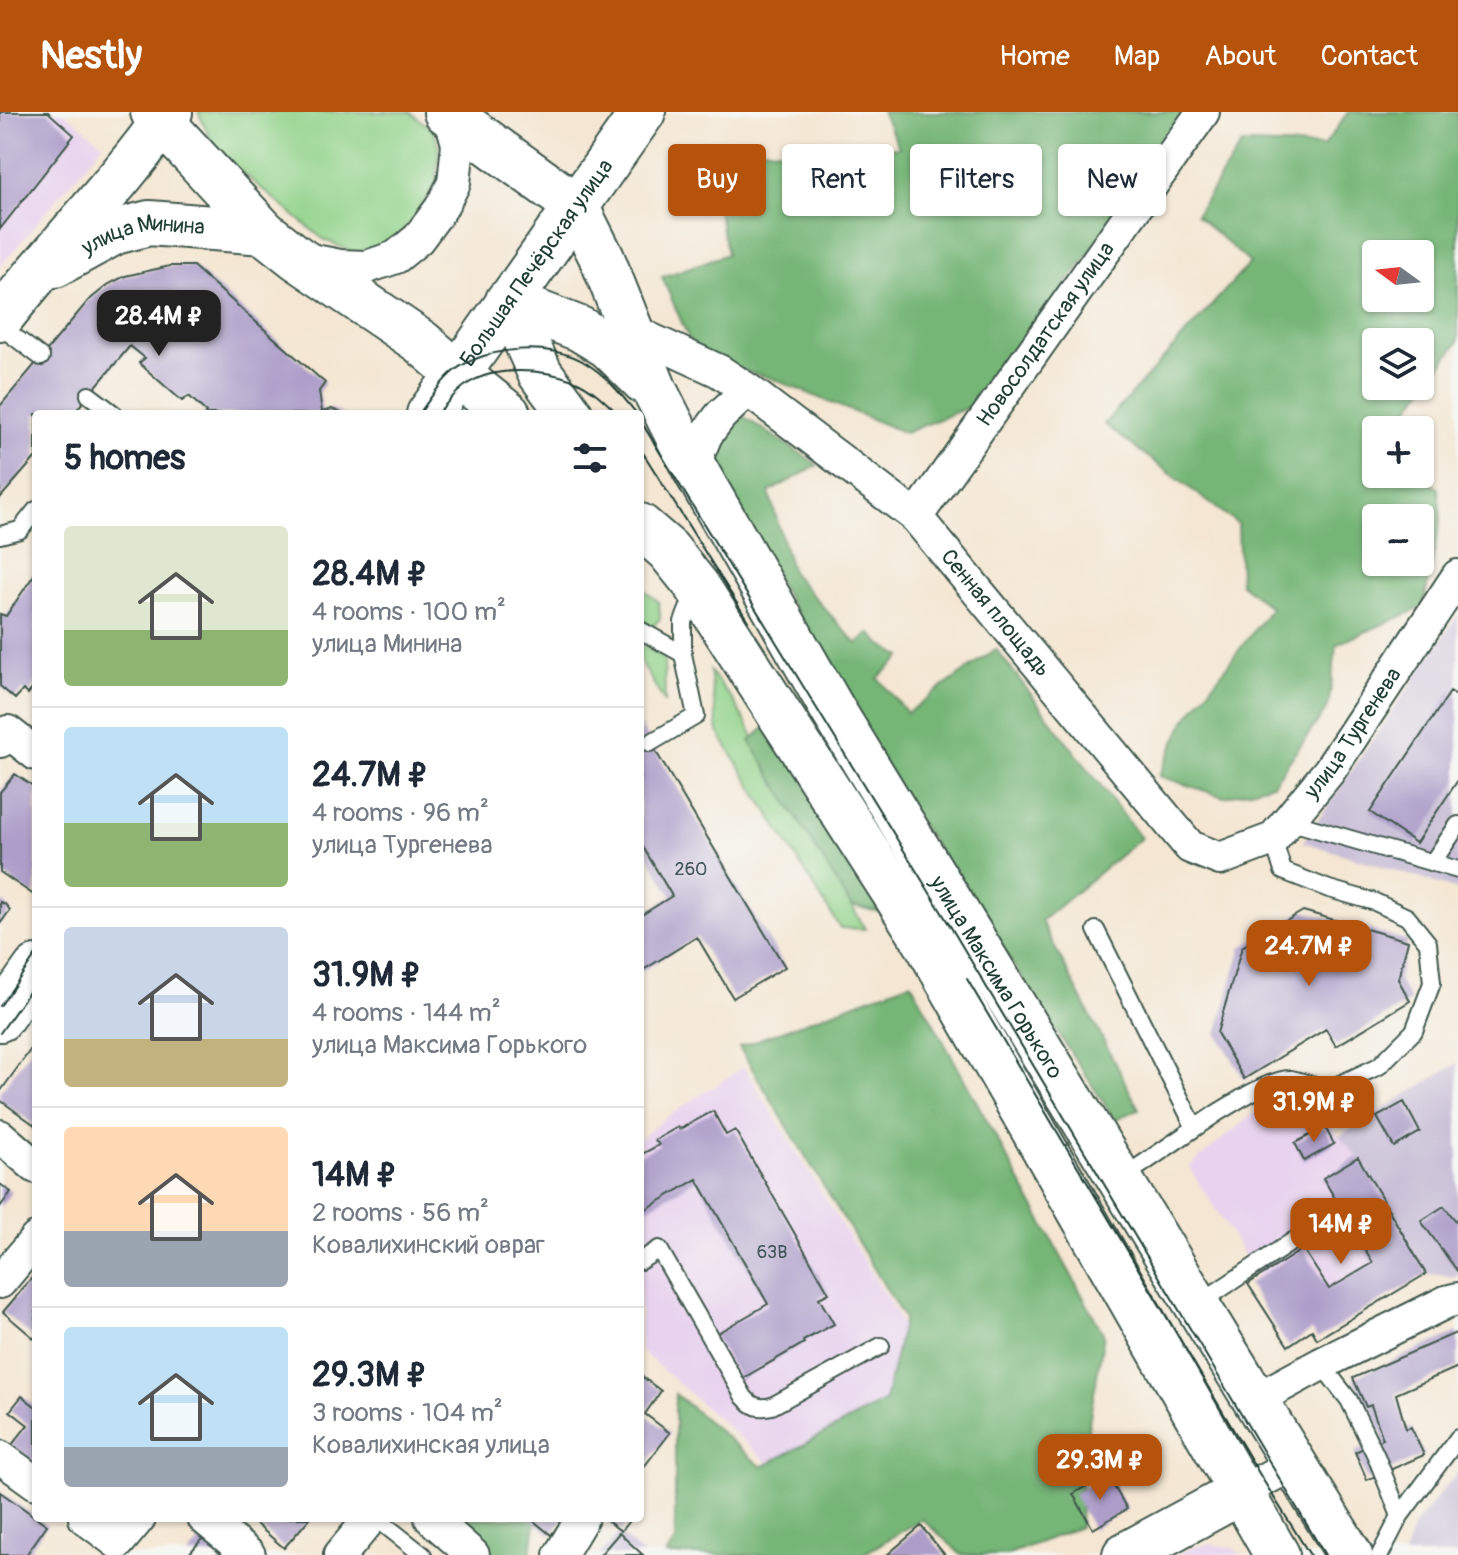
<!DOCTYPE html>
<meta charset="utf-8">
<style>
body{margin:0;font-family:Pangolin,sans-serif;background:#f2f2f3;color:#1f2937;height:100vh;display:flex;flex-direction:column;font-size:30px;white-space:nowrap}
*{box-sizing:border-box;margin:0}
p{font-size:26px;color:#747a83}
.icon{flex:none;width:44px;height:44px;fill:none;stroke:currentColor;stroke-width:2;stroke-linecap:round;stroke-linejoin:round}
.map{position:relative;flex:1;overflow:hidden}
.details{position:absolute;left:32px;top:298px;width:612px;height:1112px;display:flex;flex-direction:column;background:#fff;border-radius:8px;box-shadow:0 2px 6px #0004}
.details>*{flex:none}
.banner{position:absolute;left:668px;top:32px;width:670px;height:72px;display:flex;gap:16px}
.needle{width:52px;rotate:285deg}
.fabs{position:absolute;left:1362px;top:128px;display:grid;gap:16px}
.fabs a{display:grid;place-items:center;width:72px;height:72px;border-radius:8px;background:#fff;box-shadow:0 2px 6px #0004;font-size:40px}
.price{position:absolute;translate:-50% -68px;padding:0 18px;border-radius:16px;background:#b45309;color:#fff;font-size:26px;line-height:52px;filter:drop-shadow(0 2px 4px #0008)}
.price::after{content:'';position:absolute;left:50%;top:48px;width:24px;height:18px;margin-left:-12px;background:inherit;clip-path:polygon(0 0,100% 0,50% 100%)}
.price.selected{background:#222;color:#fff}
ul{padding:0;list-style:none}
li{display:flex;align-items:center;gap:24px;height:200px;padding:0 32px}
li+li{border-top:2px solid #e0e1e3}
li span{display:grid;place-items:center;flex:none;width:224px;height:160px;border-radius:8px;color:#555}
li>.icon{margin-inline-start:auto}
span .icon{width:96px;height:96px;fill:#fffc;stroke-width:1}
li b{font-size:34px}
h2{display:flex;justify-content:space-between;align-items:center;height:96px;padding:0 32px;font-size:34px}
.tag{padding:0 28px;border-radius:8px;background:#fff;box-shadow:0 2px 6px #0004;font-size:28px;line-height:72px}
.tag.selected{background:#b45309;color:#fff}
header{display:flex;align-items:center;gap:48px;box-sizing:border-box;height:112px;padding:0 40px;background:#b45309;color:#fff}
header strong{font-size:38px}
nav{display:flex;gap:44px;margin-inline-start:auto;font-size:28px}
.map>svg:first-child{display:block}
</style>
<header>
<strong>Nestly</strong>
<nav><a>Home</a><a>Map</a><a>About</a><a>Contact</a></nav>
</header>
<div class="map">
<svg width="1458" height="1443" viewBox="0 0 1458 1443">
<rect width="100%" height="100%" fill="#f6f6f2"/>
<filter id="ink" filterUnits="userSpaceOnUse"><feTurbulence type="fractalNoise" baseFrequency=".0125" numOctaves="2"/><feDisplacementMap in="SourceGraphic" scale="16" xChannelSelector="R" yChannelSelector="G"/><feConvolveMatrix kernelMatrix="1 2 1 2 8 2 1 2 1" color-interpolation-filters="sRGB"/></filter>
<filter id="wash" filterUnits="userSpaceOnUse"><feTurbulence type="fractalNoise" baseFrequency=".006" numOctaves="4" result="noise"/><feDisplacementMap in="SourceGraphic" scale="32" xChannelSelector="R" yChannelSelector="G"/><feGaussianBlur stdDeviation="1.8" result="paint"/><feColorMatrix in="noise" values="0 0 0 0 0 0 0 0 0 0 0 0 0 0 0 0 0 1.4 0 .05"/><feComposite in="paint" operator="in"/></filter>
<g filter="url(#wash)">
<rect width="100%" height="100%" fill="#f4e6d2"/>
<path fill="#e8d2ee" d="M0 0H64L103 32 0 155Z
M744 955 895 1199 923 1264 781 1362 640 1238V1027L665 1006Z
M1278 981 1310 991 1358 1045 1426 1162 1317 1227 1312 1219 1288 1234 1248 1172 1258 1165 1189 1055Z
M1211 1432 1234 1436 1241 1443H1177L1192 1435Z"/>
<path fill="#c9bfd7" d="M1458 503V778L1303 730Z
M1458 951V1165L1426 1162 1358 1045 1339 1024Z
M1458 1360V1443H1404L1415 1412Z"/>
<path fill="#92d38a" stroke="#58885f" stroke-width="2" d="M198 0H410L434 19 439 34 436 71 408 114 385 135 361 143 324 128 217 40Z
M640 475 659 490 660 507 651 516 640 507Z
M640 532 664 546 665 591 640 548Z
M710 559 734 590 865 817 840 816 718 620Z"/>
<path fill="#75b576" stroke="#4a7955" stroke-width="2" fill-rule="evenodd" d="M882 0H1189L984 289 905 321 768 265 698 248 662 165 727 142 713 73 725 31 799 41 899 35Z
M1348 0H1458V230L1393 318H1376V362H1416L1438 376 1441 405 1423 495 1337 532 1328 595 1273 672 1224 685 1159 664 1185 609 1271 496 1240 471 1238 412 1104 312 1250 151 1196 103 1242 32 1324 34ZM1376 142H1420V186H1376ZM1376 230H1420V274H1376ZM1376 406H1420V450H1376Z
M735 299 818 353 769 380 792 461 857 532 870 521 881 532 902 545 878 566 907 601 996 537 1141 726 1041 809 1139 997 1115 1008 873 639 698 326Z
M774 608 894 803 851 794 750 629Z
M911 870 1104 1223 1082 1351 1080 1415 1006 1443H962L922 1407 862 1443H666L675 1429V1282L762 1355 885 1289 904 1206 739 935Z
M449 1406H539L536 1408 530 1443H491Z"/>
<g id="blocks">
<path fill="#ac9dc9" d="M0 0H48L74 23 0 117Z
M170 154H193L325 271 319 279 322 300 332 297 344 302H205L206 300 189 284 182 289 139 251 145 246 130 234 73 302H36V345L0 386V294L88 189 109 172 125 164Z
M36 460V572L28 582 23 578 15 587 0 574V502L6 504Z
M1450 580 1458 585V668L1416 731 1370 700Z
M640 613 785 855 733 886 697 825 640 860V804L672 784 640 730Z
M15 662 36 676V780L34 783 0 760V680Z
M0 790 5 792 10 798 0 812Z
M1303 799 1408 829 1398 867 1410 889 1336 934 1326 917 1244 967 1217 921 1242 835Z
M36 930V1014L0 988V980Z
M1404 990 1420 1020 1394 1035 1377 1005Z
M713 999 726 1023 735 1018 829 1181 819 1186 834 1212 803 1229 804 1231 740 1268 714 1223 768 1192 697 1067 643 1099 640 1094V1043L659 1033 655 1028 678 1015 680 1017Z
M1325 1015 1334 1032 1304 1049 1295 1031Z
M1358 1045 1426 1162 1317 1227 1312 1218 1288 1234 1248 1172 1303 1137 1329 1177 1373 1151 1323 1066Z
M0 1072 11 1080 0 1095Z
M1444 1094 1456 1109 1458 1106V1160L1421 1109Z
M36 1161V1228L3 1200Z
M1458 1220V1255L1396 1282 1406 1317 1411 1315 1424 1343 1367 1368 1355 1340 1383 1327 1371 1293 1366 1295 1353 1266Z
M640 1263 661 1279 645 1302 670 1321 643 1356 640 1353Z
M22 1284 36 1295V1353L11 1334 28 1313 10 1299Z
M1107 1362 1127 1397 1093 1417 1073 1382Z
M0 1380 47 1413 26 1443H0Z
M249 1406H310L284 1436Z
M530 1406H564L551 1423Z
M603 1406H631L621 1419Z
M921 1414 945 1443H887Z
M208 1420 234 1443H188Z
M619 1421 643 1443H600Z"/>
</g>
</g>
<g filter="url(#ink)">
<use href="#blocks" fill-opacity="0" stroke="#3f564c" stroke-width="2"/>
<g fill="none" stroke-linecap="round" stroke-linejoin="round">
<g stroke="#3f564c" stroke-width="20">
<path id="lane" d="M0 214 41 245
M89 283 114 302
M0 423 20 418 36 398
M640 518 683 542
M650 631 696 604 683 542V510L695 479
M1288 709 1458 758
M1432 751 1458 713
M1096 818 1195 1016 1122 1066
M1195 1016C1213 1003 1270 965 1291 967 1303 969 1316 975 1327 978L1379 954 1414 919 1432 871 1428 831 1407 805 1375 790 1329 777 1283 759 1273 727
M640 1149 659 1137 744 1285C753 1295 759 1297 772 1294L881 1234
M1198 1192 1314 1115
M1321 1252 1349 1288 1376 1344 1400 1404 1380 1443
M1400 1404 1458 1326
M376 1406 423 1443"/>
</g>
<g stroke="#3f564c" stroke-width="36">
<g id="street">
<path d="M304 147 340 154 367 155 396 145 418 127 441 96 454 71 458 32 450 3"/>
<path id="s1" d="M630 218 719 259 748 278 916 405 1190 735 1220 747 1273 727 1329 659 1458 464"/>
<path d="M693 354 706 323 721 303 748 278"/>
<path id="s2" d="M916 405 1203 0"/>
<path d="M0 629 8 620 36 642"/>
<path d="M0 1024 36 1055"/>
<path d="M0 1170 36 1127"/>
<path d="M1255 1288 1321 1252 1446 1190 1458 1187"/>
<path d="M0 1345 36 1371"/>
<path d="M1241 1380 1293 1352"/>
<path d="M85 1406 118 1431 139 1406"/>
<path d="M204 1406 249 1443"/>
<path d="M431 1406 473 1443"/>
<path d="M340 1443 371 1406"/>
<path d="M560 1443 582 1406"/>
</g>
</g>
<g stroke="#3f564c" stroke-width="48">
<g id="secondary">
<path d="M153 0 264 120 297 146 421 230 458 262 429 302"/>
<path d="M446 0 576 94"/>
<path id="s3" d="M55 153 115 120 149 111 264 120"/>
<path d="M0 207C55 136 119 73 170 0"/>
<path d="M0 907 36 856"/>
<path d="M1125 1443 1241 1380"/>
</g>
</g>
<g stroke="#3f564c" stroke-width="48">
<g id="primary">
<path id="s4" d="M576 94 602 146 655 279 693 354 834 600 1350 1443"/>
<path d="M508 189 580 217 608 234 645 270"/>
<path d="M508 189 540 261 570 302"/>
<path id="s5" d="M508 302 458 262 643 0"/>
<path d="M640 414 668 438 697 474 927 832 1277 1443"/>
</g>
</g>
<use href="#lane" stroke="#fff" stroke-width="16"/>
<use href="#street" stroke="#fff" stroke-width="32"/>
<use href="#secondary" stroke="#fff" stroke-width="44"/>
<use href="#primary" stroke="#fff" stroke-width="44"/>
<path stroke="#1f3d34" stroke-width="2" d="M419 302C430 287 440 270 454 259 485 234 551 230 584 250 606 263 621 282 637 302
M437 302C447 291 456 279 469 271 496 254 543 257 573 268 591 275 605 289 618 302
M640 308 952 817 1325 1443
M640 336 748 509
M967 867 1263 1368 1310 1443
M0 894 36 843
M0 921 36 870"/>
</g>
</g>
<g text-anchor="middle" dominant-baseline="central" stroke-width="8" stroke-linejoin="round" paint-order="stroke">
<g font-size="18" fill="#425559">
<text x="691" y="757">260</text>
<text x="772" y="1140">63В</text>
</g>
<g font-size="22" fill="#1f3d34" stroke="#f6f6f2">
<text stroke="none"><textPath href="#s3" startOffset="96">улица Минина</textPath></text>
<text stroke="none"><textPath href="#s5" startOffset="200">Большая Печёрская улица</textPath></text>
<text stroke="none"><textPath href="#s2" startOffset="224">Новосолдатская улица</textPath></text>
<text stroke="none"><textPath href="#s1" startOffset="468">Сенная площадь</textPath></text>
<text stroke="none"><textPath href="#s1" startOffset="994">улица Тургенева</textPath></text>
<text stroke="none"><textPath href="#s4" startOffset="880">улица Максима Горького</textPath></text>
</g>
</g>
</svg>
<div class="fabs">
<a><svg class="needle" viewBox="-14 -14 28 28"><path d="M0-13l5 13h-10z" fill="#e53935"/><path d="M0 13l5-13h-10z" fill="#747a83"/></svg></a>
<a><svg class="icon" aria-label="layers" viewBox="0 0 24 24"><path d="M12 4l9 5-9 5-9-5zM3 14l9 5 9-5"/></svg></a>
<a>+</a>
<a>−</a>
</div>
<b class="price selected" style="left:159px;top:246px">28.4M ₽</b>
<b class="price" style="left:1309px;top:876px">24.7M ₽</b>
<b class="price" style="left:1314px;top:1032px">31.9M ₽</b>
<b class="price" style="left:1341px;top:1154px">14M ₽</b>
<b class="price" style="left:1100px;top:1390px">29.3M ₽</b>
<div class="banner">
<a class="tag selected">Buy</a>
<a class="tag">Rent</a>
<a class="tag">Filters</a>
<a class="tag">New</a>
</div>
<section class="details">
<h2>5 homes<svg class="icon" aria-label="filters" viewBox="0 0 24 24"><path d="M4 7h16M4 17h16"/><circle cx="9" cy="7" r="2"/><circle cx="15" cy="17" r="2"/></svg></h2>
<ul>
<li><span style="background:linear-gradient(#dfe7d0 65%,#8fb573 0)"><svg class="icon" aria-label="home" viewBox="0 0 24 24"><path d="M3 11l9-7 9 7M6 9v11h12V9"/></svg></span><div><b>28.4M ₽</b><p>4 rooms · 100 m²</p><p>улица Минина</p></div></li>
<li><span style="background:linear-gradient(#bfe0f5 60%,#8fb573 0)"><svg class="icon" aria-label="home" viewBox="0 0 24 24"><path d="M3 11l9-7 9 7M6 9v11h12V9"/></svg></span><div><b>24.7M ₽</b><p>4 rooms · 96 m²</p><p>улица Тургенева</p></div></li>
<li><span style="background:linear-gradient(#c9d6e8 70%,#c2b280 0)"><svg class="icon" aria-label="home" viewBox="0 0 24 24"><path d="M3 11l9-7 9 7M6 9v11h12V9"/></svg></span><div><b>31.9M ₽</b><p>4 rooms · 144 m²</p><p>улица Максима Горького</p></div></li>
<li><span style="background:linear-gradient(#ffd9b3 65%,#9aa5b1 0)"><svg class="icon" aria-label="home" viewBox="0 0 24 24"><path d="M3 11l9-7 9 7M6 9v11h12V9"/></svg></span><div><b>14M ₽</b><p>2 rooms · 56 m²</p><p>Ковалихинский овраг</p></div></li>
<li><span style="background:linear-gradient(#bfe0f5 75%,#9aa5b1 0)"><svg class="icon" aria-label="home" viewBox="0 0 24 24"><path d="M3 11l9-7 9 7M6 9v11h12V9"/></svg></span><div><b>29.3M ₽</b><p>3 rooms · 104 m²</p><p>Ковалихинская улица</p></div></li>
</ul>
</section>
</div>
